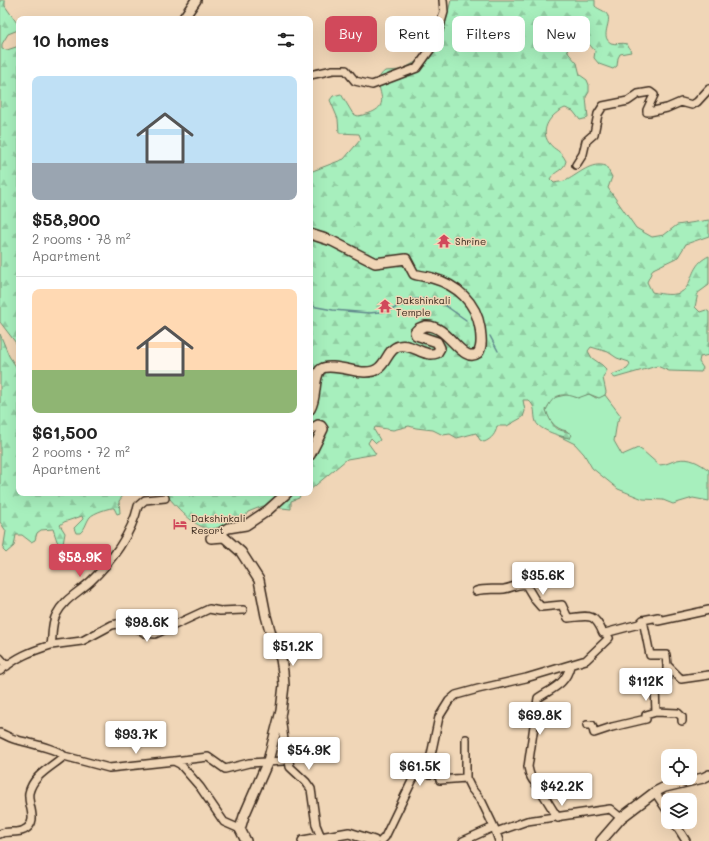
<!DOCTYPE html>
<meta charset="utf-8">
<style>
body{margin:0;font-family:Mali,sans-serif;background:#f6f6f6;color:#222;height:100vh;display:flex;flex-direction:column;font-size:15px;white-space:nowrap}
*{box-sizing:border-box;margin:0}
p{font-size:13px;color:#767676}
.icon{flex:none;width:22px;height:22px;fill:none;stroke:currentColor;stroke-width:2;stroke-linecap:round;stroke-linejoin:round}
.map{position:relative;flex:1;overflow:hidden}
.sheet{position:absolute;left:16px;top:16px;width:297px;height:480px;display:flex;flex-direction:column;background:#fff;border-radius:8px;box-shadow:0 4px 16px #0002}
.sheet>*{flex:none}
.banner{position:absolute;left:325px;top:16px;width:324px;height:36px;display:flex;gap:8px}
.fabs{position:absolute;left:661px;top:749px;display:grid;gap:8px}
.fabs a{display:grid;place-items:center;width:36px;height:36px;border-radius:8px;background:#fff;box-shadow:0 4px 16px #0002;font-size:20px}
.price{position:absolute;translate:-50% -34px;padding:0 9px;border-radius:4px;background:#fff;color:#222;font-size:13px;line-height:26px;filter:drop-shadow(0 1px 2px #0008)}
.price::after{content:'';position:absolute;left:50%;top:24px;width:12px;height:9px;margin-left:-6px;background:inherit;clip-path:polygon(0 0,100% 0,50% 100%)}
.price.on{background:#d1495b;color:#fff}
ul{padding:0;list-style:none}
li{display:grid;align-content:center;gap:8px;height:212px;padding:0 16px}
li+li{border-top:1px solid #e0e0e0}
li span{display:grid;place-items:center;height:124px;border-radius:8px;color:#555}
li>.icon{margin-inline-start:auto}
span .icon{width:72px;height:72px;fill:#fffc;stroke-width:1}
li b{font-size:17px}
h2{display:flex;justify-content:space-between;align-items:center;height:48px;padding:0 16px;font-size:17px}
.tag{padding:0 14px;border-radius:8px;background:#fff;box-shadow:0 4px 16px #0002;font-size:14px;line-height:36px}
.tag.on{background:#d1495b;color:#fff}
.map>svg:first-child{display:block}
</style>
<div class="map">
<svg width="709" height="841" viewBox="0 0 709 841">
<defs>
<pattern id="forest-firs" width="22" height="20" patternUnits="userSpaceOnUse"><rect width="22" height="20" fill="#a7efbd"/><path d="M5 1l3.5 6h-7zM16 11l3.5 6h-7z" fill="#91cda2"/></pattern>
</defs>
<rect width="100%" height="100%" fill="#f0d6b7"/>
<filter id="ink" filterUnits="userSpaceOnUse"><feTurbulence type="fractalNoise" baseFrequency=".025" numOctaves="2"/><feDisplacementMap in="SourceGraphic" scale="8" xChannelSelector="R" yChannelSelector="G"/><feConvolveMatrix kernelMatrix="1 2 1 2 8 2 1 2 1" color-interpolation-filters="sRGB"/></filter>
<g filter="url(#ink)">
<path fill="#a7efbd" stroke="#718c6e" d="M570 394 575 397 589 394 596 398 605 395 621 416 617 422 614 441 622 455 638 448 643 451 659 465C666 465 670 462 677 460 690 457 699 463 709 470V501L693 498 673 504 663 500 643 499 618 489 592 468 584 454 575 444 559 436 570 438 567 431C555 429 549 421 546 410L552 398Z"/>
<path fill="url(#forest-firs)" stroke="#718c6e" d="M0 0H5V6L19 26 18 30 8 34 2 44V49L7 50 19 46V347L0 322Z
M451 0H595V6C599 10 605 10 608 16 611 23 600 37 611 43 616 45 622 42 627 44L631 52 620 54 618 58 617 66 613 69 599 64 594 58 595 51 589 44 576 38 569 42 567 49 569 54 577 63 580 75 587 80 589 85V92L586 97 588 118 580 120 573 111 565 108C551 114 539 129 549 143 555 151 560 149 566 161 564 171 554 171 550 179L554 183C558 182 563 182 567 180 579 174 591 161 606 166L612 177 608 188 636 228 652 237 664 235 677 225 709 220V236L686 244 678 257 653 269 647 282 652 292C703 304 680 269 709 256V285L698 293 695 307 700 312 706 310 709 312V355L700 357 699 362 703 368 701 372 669 371 657 366 615 378 611 375 627 369 630 365 629 362 617 358 608 352 591 347 588 351 592 358 602 365 607 370 603 378 606 392 605 395 599 398 589 394 578 398C561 392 554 394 546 410 548 416 553 428 560 430 566 432 568 431 572 435L570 438C562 437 539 430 536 422 533 413 537 407 528 400H523L525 411 523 417 507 426H497C496 433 492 439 484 442L480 440 476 433 457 438 450 434 443 435 433 430 416 428 409 426 393 430 375 427 374 430 380 440 376 443 371 438 368 443 376 454 347 459 310 490V172L344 159 361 139 359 134 339 133 338 119 330 100 333 96 341 94 353 114 358 116C404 108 365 85 385 71L401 70 427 56 443 32Z
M0 334 9 356 19 371V493H125L119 501 120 513 117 514 114 508C111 507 93 513 90 517 86 522 86 528 80 533H76L74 528 83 519 82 516 64 522 60 525 65 533 63 544 60 545 57 541 53 529 41 530 37 533 35 540 31 542 22 535H16L14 546 6 553 3 550 6 531 0 522Z
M165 493H301L299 498 291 501V509L263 506 248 512 241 522C233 524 218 528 211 529 195 529 174 504 165 493Z"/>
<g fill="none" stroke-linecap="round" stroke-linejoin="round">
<path stroke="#60888c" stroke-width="1.5" d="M311 306 333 310 369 313 390 311 410 299H436L466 320
M490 336 498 351"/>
<g stroke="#3b2a1e" stroke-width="10">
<path id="minor" d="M310 75 333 70H346L355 81 372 85 417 68 435 43 444 12 443 0
M576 165 583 154 586 141 594 134 598 114 603 106 628 101 638 94 650 92 654 95 647 110V112H649L667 108 681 102 692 105 697 102 709 89
M476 591C486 588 494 590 504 589 512 588 518 583 526 585L535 600 541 607 562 605 568 618C589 616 594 612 603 633H605
M643 620 650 655H666L667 665 681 679 709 675
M51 645 82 641 112 625 122 623 134 626 145 633 155 634 209 609 220 611 243 610
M0 658 7 666
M667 665V684L658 683 655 688 656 712 678 713 682 717V721
M0 671C17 657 29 652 51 645 53 635 51 625 56 615 64 599 78 593 91 581 111 562 132 533 138 506L145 500 165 498
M281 715 286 758 289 761 290 767 306 782 311 789 316 825 321 837
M587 725H592L594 733 612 727 646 719V715L656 712
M0 733C6 735 11 739 18 740 28 743 58 749 64 756L109 768 174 761 180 764 200 787 224 822 240 829
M466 739V778
M174 761 208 757 225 769 249 763 283 761 286 758
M425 768V774H439L440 780 466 778 471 788 482 802 494 827
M655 792 668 812
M558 818C552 809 547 800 541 791 534 780 531 782 528 767L538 698C553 688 566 684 570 666
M674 822 686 841
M496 832 527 821 610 809 621 818
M0 834C7 830 17 834 24 830 40 822 27 805 29 793 33 775 52 767 64 756
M381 841 385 837 412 781 416 774 425 768 431 755 439 717 449 701 456 695 478 689 526 678 586 660 609 638 605 633 639 624 643 620 658 617V621L709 610
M463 841 494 827 499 841"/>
</g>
<g stroke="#3b2a1e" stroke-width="12">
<path id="major" d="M183 19 196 0
M310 234 332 241 375 263 406 259 414 274C419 276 426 276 432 278 457 285 476 302 480 328 481 336 483 346 478 353 462 365 448 324 426 326 421 327 418 328 415 332L416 335 437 342 440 348 437 353C424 358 413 343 399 346 384 350 388 373 364 372 354 372 327 362 320 370 313 379 317 398 310 409
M310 430 318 425 321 426 323 429 310 455
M211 538 224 537 241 552 259 580 266 616 273 641 281 659 283 672 284 685 281 711 268 761 244 816 240 829 246 841
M212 538 228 528 246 525 267 511 287 493
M303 841 349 833 374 841
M601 841 621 818 655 792 665 787 703 778 709 775"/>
</g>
<use href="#minor" stroke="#f0d6b7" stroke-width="7"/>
<use href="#major" stroke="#f0d6b7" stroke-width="9"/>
</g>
</g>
<defs>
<g id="temple-bare" transform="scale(1.08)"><path d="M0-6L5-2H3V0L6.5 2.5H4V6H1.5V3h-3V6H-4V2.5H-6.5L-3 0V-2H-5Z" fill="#d1495b" stroke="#f0d6b7" stroke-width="2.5" paint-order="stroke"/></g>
<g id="hotel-bare" transform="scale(1.08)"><path d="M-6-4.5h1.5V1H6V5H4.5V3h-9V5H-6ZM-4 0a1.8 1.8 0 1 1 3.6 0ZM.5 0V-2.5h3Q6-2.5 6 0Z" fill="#d1495b" stroke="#f0d6b7" stroke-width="2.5" paint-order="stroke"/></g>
</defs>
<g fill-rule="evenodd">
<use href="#temple-bare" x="444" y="241"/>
<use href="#temple-bare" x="385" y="306"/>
<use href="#hotel-bare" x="180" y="524"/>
</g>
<g text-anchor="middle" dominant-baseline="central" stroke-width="3" stroke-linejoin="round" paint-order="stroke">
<g font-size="10" fill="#3b2a1e" stroke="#f0d6b7" text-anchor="start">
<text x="455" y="241">Shrine</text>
<text x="396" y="300">Dakshinkali<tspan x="396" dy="12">Temple</tspan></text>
<text x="191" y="518">Dakshinkali<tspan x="191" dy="12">Resort</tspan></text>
</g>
</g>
</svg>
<div class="fabs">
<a><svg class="icon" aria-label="locate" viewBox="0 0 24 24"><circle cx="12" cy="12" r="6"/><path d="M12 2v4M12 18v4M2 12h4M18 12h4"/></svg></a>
<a><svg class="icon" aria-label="layers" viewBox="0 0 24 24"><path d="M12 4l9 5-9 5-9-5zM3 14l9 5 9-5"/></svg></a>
</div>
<b class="price on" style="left:80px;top:578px">$58.9K</b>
<b class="price" style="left:543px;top:596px">$35.6K</b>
<b class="price" style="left:147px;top:643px">$98.6K</b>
<b class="price" style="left:293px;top:667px">$51.2K</b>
<b class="price" style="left:646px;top:702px">$112K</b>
<b class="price" style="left:540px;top:736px">$69.8K</b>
<b class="price" style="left:136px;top:755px">$93.7K</b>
<b class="price" style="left:309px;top:771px">$54.9K</b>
<b class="price" style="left:420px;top:787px">$61.5K</b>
<b class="price" style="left:562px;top:807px">$42.2K</b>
<div class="banner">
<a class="tag on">Buy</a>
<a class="tag">Rent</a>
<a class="tag">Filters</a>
<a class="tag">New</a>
</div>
<section class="sheet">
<h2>10 homes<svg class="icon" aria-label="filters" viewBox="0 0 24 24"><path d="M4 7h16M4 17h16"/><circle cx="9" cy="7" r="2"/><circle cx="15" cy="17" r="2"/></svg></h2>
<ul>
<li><span style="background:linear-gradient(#bfe0f5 70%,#9aa5b1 0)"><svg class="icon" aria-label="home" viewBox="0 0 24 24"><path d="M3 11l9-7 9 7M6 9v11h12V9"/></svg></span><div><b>$58,900</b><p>2 rooms · 78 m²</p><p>Apartment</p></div></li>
<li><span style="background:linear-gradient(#ffd9b3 65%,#8fb573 0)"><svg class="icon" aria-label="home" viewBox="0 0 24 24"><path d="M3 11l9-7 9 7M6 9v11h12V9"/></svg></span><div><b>$61,500</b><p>2 rooms · 72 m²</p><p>Apartment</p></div></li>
</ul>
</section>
</div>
